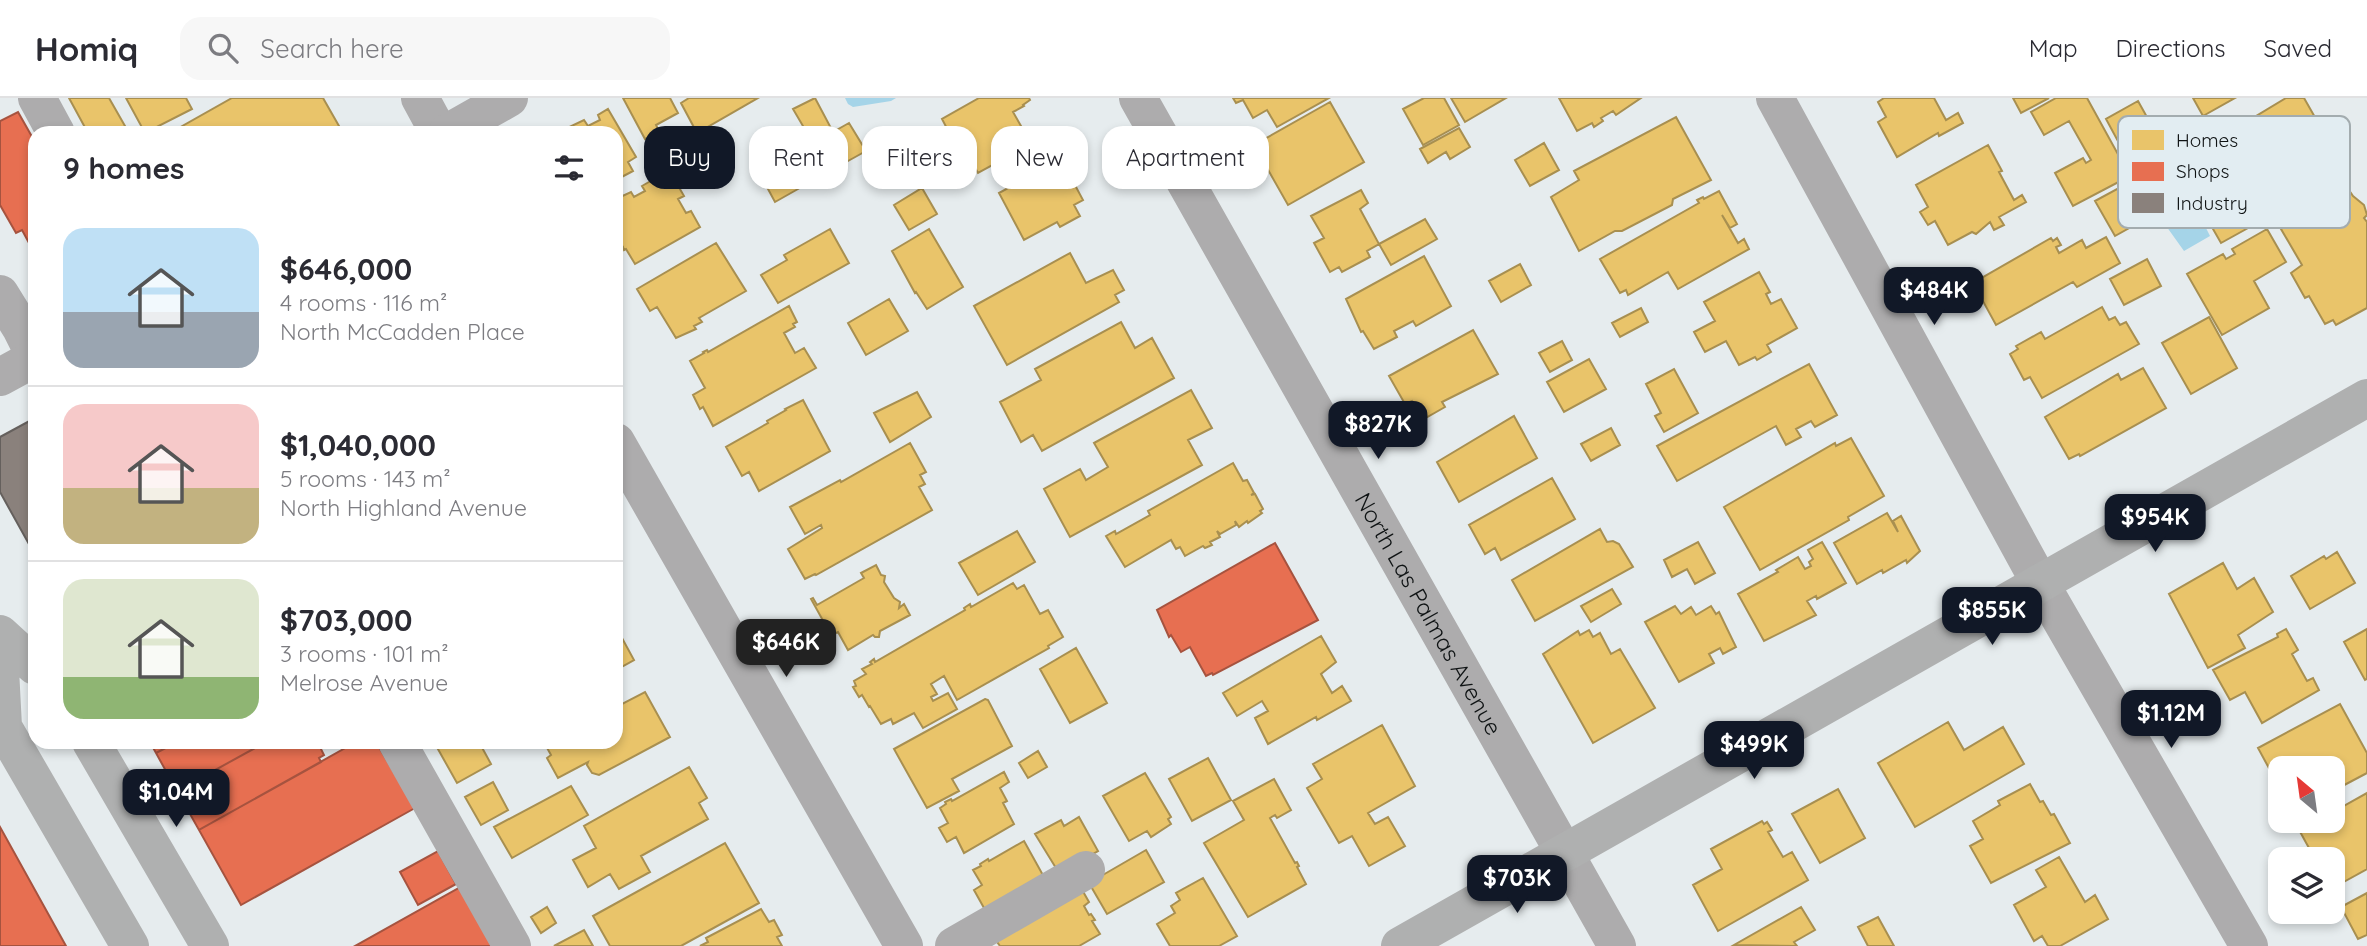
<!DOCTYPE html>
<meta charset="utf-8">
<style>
body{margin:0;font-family:Quicksand,sans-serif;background:#f7f7f7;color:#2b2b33;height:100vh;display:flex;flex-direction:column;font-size:26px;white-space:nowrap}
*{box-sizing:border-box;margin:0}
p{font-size:23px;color:#7c7c81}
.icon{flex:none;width:38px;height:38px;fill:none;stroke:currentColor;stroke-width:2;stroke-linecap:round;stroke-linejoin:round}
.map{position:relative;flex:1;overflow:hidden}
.sheet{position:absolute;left:28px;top:28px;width:595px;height:623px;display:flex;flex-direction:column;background:#fff;border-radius:21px;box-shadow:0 4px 10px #0003}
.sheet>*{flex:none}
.hud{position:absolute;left:644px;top:28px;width:665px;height:63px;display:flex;gap:14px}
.needle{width:46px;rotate:331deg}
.controls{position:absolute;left:2268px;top:658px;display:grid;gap:14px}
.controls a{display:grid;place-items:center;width:77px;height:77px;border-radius:14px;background:#fff;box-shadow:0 4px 10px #0003;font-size:35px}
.price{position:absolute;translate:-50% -60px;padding:0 16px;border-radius:14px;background:#111827;color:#fff;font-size:23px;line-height:46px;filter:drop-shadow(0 2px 4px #0008)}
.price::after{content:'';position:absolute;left:50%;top:42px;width:21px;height:16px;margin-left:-10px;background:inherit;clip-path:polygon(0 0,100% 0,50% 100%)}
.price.on{background:#222;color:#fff}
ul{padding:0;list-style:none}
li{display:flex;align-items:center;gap:21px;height:175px;padding:0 35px}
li+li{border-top:2px solid #e1e1e2}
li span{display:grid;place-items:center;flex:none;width:196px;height:140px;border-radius:21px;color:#555}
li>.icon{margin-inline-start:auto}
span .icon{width:84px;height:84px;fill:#fffc;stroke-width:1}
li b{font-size:30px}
h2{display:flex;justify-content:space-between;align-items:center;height:84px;padding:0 35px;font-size:30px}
.pill{padding:0 24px;border-radius:21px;background:#fff;box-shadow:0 4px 10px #0003;font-size:24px;line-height:63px}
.pill.on{background:#111827;color:#fff}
header{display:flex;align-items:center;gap:42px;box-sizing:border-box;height:98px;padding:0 35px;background:#fff;border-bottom:2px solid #e1e1e2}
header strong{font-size:33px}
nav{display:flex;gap:38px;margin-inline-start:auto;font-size:24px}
.search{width:490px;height:63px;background:#f7f7f7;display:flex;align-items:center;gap:18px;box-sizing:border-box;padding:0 24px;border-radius:21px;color:#7c7c81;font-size:26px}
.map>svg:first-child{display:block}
</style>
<header>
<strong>Homiq</strong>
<div class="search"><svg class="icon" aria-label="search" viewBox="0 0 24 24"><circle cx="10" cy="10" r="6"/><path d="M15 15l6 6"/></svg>Search here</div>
<nav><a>Map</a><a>Directions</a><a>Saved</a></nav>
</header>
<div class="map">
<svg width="2367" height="848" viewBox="0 0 2367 848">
<rect width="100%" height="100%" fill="#e6ecee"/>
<path fill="#a5d4e8" d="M845 0H896L891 3 853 9 848 6Z
M2178 80 2185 92 2191 111 2201 120 2210 138 2184 153 2164 125 2151 95Z"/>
<path fill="#e9c46a" stroke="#a88f50" stroke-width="2" d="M69 0H109L129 35H88Z
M126 0H186L192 11 145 35Z
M232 0H323L343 35H170Z
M623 0H670L678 15 656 27 659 33 645 41Z
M689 0H758L697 35 681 5Z
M815 0 833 34 849 25 866 53 821 78 795 32 803 28 793 11Z
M979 0H1029L1030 2 1023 7 1024 8 1013 14 1025 35 1033 30 1040 41 978 75 959 41 954 44 942 21Z
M1233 0H1329L1277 29 1267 12 1253 20 1243 2 1236 5Z
M1424 0H1444L1459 27 1423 47 1403 11Z
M1451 0H1506L1465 24Z
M1559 0H1641L1616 17 1613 13 1601 20 1603 23 1594 29 1592 25 1577 33Z
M1884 0H1934L1946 22 1958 15 1963 25 1939 38 1938 35 1897 59 1878 24 1886 19 1878 4Z
M2013 0H2049L2021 15Z
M2056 0H2087L2130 78 2073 108 2055 75 2083 60 2086 65 2091 62 2069 23 2044 37 2031 14Z
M2193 0H2235L2203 18Z
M2286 0H2304L2320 28 2321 33 2296 48 2320 90 2221 145 2189 89 2197 84 2194 79 2198 76 2190 62 2251 29 2248 23Z
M2138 3 2167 55 2134 73 2106 21Z
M1330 4 1364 64 1288 107 1254 47Z
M608 11 636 59 628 64 633 73 616 82V35H562L566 32 565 31 584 22 588 28 600 22 598 17Z
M1676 19 1711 82 1673 101 1672 107 1622 133H1615L1579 153 1551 99 1579 82 1574 73Z
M1459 30 1470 49 1450 61 1446 54 1428 65 1420 51Z
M787 45 793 55 804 49 821 78 775 104 753 63Z
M1544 45 1559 72 1530 88 1515 62Z
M1988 47 2002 73 1999 74 2014 102 2022 97 2026 104 1999 119 2004 127 1994 132 1990 124 1976 136 1972 134 1948 147 1935 123 1928 127 1920 114 1928 109 1916 87Z
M1061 61 1083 102 1074 107 1080 118 1060 129 1057 124 1024 142 999 95Z
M680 66 688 80 677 86 684 98 678 101 686 115 691 113 700 129 635 166 626 151 624 152 623 149 616 153V101L631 94 634 99 645 93 642 88Z
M2128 85 2147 120 2115 138 2095 103Z
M922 90 937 116 909 132 894 107Z
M1361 92 1368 105 1360 111 1379 146 1367 153 1370 159 1342 174 1339 169 1330 174 1314 145 1324 140 1311 118Z
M2349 92 2353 98 2364 107 2367 117 2364 120 2367 124V210L2336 227 2333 222 2325 226 2309 198 2305 200 2291 175 2302 167 2281 131Z
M1719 93 1737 126 1730 130 1722 117 1738 145 1744 141 1749 151 1678 191 1668 174 1628 197 1626 192 1620 195 1600 161 1699 105 1697 102 1703 99 1704 101Z
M1425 121 1437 141 1391 167 1379 146Z
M830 131 849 165 778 205 761 177 787 162 784 157Z
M929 131 963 189 927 211 916 194 915 195 892 153Z
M2267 131 2286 164 2254 183 2269 210 2222 237 2187 176 2223 156 2226 161 2235 156 2232 151Z
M2106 139 2120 165 2077 189 2073 184 1996 227 1973 185 2051 140 2053 143 2057 140 2061 147 2056 149 2059 155 2082 142 2086 150Z
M716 145 746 193 699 220 702 224 694 228 696 231 676 240 657 209 650 213 637 191Z
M1070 155 1086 185 1113 172 1124 192 1115 197 1119 204 1007 267 974 208Z
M1424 158 1451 208 1416 228 1413 223 1394 233 1397 239 1374 251 1363 233 1361 234 1346 201Z
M2147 161 2161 188 2124 207 2110 181Z
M1520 166 1531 187 1501 204 1489 183Z
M1759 174 1770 194 1766 196 1771 206 1781 201 1797 230 1767 247 1771 254 1757 262 1755 259 1739 267 1726 243 1705 254 1694 234 1715 223 1704 204Z
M889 201 908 233 866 257 848 225Z
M789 208 797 224 793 226 795 229 784 235 795 255 804 250 816 270 713 328 703 309 700 311 693 297 705 290 690 263 704 255 703 254 707 252 708 254Z
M2102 209 2109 222 2115 219 2120 227 2126 224 2139 246 2042 300 2030 279 2024 282 2010 256 2018 251 2016 248 2041 234 2045 241Z
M1641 210 1648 224 1620 239 1612 225Z
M2209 219 2237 270 2191 296 2162 245Z
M1121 224 1135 250 1152 240 1174 280 1042 353 1033 337 1021 344 1000 304 1041 282 1035 271Z
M1473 232 1498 276 1442 304 1445 309 1422 322 1420 317 1416 318 1409 305 1413 304 1412 303 1405 306 1389 278Z
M1562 243 1572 262 1550 274 1539 255Z
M1589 261 1606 291 1564 314 1547 284Z
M1809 266 1837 317 1815 329 1811 323 1796 331 1801 339 1786 347 1776 328 1677 383 1657 348Z
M2143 270 2166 310 2080 358 2079 356 2069 361 2045 319 2118 276 2121 282Z
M1674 271 1698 315 1664 334 1655 318 1661 315 1646 286Z
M1191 292 1212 330 1188 342 1202 367 1070 439 1044 391 1080 371 1086 382 1108 369 1094 345Z
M917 294 931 319 890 344 874 315Z
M803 302 830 353 759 393 749 374 742 378 726 349 768 325 767 323 786 312 785 311Z
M1514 318 1537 360 1459 404 1437 364Z
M1611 330 1620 347 1591 363 1581 346Z
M1851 340 1884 398 1848 419 1849 422 1760 472 1724 409 1835 345 1836 348Z
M910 345 926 374 920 377 925 386 919 389 932 412 816 477 815 476 805 481 788 451 822 430 821 427 805 436 790 409 840 382 841 384Z
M1233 365 1243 383 1247 382 1254 395 1251 397 1255 396 1263 411 1260 413 1262 415 1248 425 1247 423 1239 429 1235 423 1236 427 1220 436 1217 433 1220 439 1210 444 1212 447 1205 450 1203 448 1185 458 1180 449 1176 451 1171 442 1125 469 1106 438 1115 433 1116 436 1150 417 1148 413Z
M1552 380 1575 421 1501 462 1495 450 1485 456 1469 427Z
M1887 415 1898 434 1893 423 1901 418 1920 453 1907 465 1906 462 1883 475 1882 472 1857 486 1834 445Z
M1600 431 1607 444 1613 443 1619 446 1633 469 1535 523 1512 482Z
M1017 433 1035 464 978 497 959 465Z
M1698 444 1715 475 1695 486 1687 471 1672 479 1664 462Z
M1822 444 1846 485 1817 501 1816 498 1807 503 1816 517 1764 543 1738 496 1778 474 1776 472 1798 459 1805 471 1811 468 1809 464 1813 461 1808 452Z
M2337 454 2355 485 2310 511 2291 478 2324 458 2326 461Z
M2223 465 2237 491 2254 480 2273 514 2238 537 2245 550 2208 570 2169 496Z
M876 467 881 477 885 478 884 484 894 500 900 504 899 510 904 506 910 517 880 533 879 539H875L873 537 848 552 838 534 831 537 811 501 813 500 817 507 864 480 861 475Z
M1013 485 1017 491 1024 487 1040 516 1048 512 1063 539 1048 548 1049 550 957 602 944 578 931 586 937 596 931 599 933 603 948 595 957 611 923 630 914 615 893 626 891 621 881 626 870 608 869 609 862 597 859 599 853 589 856 588 854 583 866 576 862 571 872 566 870 564 874 561 875 564 965 512 964 510 970 506 971 509Z
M1612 491 1621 506 1591 524 1581 508Z
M1675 508 1681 516 1691 509 1696 517 1711 508 1716 516 1719 514 1736 549 1723 556 1720 550 1709 556 1714 565 1679 584 1645 524Z
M616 529 634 562 616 572Z
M2286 531 2298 552 2292 556 2307 583 2313 580 2319 592 2262 625 2245 594 2230 602 2213 572 2278 539 2277 536Z
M2367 531V581L2365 582 2344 544Z
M1589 532 1593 539 1600 535 1611 556 1620 551 1655 610 1593 645 1543 556 1578 533 1580 537Z
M1321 538 1336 564 1321 576 1332 595 1342 588 1351 603 1317 622 1316 619 1268 646 1255 620 1268 613 1262 603 1237 618 1223 595Z
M1076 550 1107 605 1070 625 1040 571Z
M645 594 670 639 599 677 592 675 587 667 588 664 558 680 547 660 551 657 546 648 553 644H616V609Z
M985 601 988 602 1012 648 952 681 959 693 927 710 894 651Z
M2340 606 2367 655V675L2333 693V670H2280V698L2273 684 2276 683 2258 650Z
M1948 624 1964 652 2003 629 2024 666 1915 729 1878 665Z
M1382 627 1415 688 1368 715 1375 726 1388 719 1405 748 1369 768 1352 738 1339 745 1307 690 1322 681 1313 666Z
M434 644H479L491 666 457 685Z
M1038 653 1047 669 1028 680 1019 665Z
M1208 660 1231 702 1192 723 1169 681Z
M689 669 707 700 699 705 708 721 641 758 650 774 619 791 610 776 588 789 573 762 596 750 584 728Z
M1004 674 1009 684 1000 690 1007 703 1003 705 1014 726 964 755 956 739 947 744 939 730 948 725 940 710 946 706 945 704 951 701 952 703Z
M1145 675 1171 719 1168 721 1171 726 1151 739 1147 733 1129 743 1103 698Z
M1274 681 1291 712 1277 720 1275 717 1270 720 1295 765 1297 764 1299 768 1297 769 1306 786 1248 819 1204 745 1244 722 1233 703Z
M493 684 508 712 481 727 465 699Z
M2030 686 2040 704 2043 703 2051 717 2054 716 2070 745 1991 785 1970 748 1983 741 1973 723 2000 707 1998 703Z
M571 688 588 717 512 760 494 729Z
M1838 691 1865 740 1820 765 1792 716Z
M2367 695V771L2340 786 2333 774V761H2315L2298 730 2316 723H2333V714Z
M1079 719 1098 753 1059 775 1035 736 1061 722 1064 728Z
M1762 723 1764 726 1767 724 1772 732 1768 734 1783 759 1792 754 1808 782 1718 833 1693 787 1722 771 1711 751Z
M1024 743 1049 788 989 819 974 792 982 787 973 772 981 768 980 766 988 761 989 763Z
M725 745 759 805 681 848H610L593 818Z
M1146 752 1164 784 1107 816 1089 785Z
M2059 759 2085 804 2095 797 2108 821 2060 848H2048L2042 838 2034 843 2014 807 2046 789 2036 772Z
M1203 780 1237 838 1219 848H1170L1157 826 1175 815 1171 808 1180 802 1176 795Z
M1081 790 1089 804 1084 808 1089 817 1091 816 1095 822 1092 823 1100 836 1079 848H1000L995 841Z
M2367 795V837L2358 841 2341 809Z
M547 809 556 825 541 835 531 819Z
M1801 809 1815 832 1794 844 1797 848 1734 847Z
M761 811 769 824 774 822 782 837 777 839 782 848H700L708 844 706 840Z
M1878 819 1894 848H1868L1858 829Z
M584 832 593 848H554Z"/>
<path fill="#e76f51" stroke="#a6533f" stroke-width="2" d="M18 14 35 44V156L22 132 16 135 0 107V23Z
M1275 445 1318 522 1213 577 1212 575 1206 578 1190 549 1181 554 1171 537 1169 539 1157 512Z
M150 644H177L156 655Z
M177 644H266L177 693 156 655Z
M266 644H312L313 647 318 645 324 657 319 660 321 664 199 732 177 693Z
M356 644H376L415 710 241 807 199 732Z
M0 729 66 848H0Z
M438 753 456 786 418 807 400 774Z
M466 786 492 848H355Z"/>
<path fill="#8a817c" stroke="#65605d" stroke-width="2" d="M35 320V457L0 394V339Z"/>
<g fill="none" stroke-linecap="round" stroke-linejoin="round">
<g stroke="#adacad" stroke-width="38">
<path d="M37 0 56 35"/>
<path d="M420 0 439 35"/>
<path id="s1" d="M1138 0 1617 848"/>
<path d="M1775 0 2041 487 2249 848"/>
<path d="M447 35 509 0"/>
<path d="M0 196 21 230 35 258"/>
<path d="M0 279 35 260"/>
<path d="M616 344 904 848"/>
<path d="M397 644 512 848"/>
<path d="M954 848 1086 772"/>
</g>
<path stroke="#afb0b0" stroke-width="38" d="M0 536 35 568
M0 571 3 629 130 848
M91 644 210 848
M1400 848 2367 300"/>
</g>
<g text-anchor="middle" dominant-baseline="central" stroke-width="7" stroke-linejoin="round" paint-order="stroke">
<g font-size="23" fill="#0f1314" stroke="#e2edf2">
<text stroke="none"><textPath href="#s1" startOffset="592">North Las Palmas Avenue</textPath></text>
</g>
</g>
<rect x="2118" y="18" width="232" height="112" rx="10" fill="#e2edf2" stroke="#a3acaf" stroke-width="2"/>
<rect x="2132" y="32" width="32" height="20" fill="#e9c46a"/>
<rect x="2132" y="64" width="32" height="19" fill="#e76f51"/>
<rect x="2132" y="95" width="32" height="20" fill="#8a817c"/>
<g font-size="19" fill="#0f1314">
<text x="2176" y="49">Homes</text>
<text x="2176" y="80">Shops</text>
<text x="2176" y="112">Industry</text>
</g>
</svg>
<div class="controls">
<a><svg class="needle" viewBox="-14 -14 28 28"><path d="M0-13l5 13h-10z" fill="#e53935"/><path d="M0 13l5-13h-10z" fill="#7c7c81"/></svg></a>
<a><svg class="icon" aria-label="layers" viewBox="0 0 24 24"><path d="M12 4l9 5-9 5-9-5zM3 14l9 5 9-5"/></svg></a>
</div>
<b class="price" style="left:1934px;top:229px">$484K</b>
<b class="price" style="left:1378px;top:363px">$827K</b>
<b class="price" style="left:2155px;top:456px">$954K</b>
<b class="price" style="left:1992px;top:549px">$855K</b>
<b class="price on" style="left:786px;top:581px">$646K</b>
<b class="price" style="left:2171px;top:652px">$1.12M</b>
<b class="price" style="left:1754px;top:683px">$499K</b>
<b class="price" style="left:176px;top:731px">$1.04M</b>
<b class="price" style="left:1517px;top:817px">$703K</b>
<div class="hud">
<a class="pill on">Buy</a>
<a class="pill">Rent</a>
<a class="pill">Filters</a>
<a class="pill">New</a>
<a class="pill">Apartment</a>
</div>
<section class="sheet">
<h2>9 homes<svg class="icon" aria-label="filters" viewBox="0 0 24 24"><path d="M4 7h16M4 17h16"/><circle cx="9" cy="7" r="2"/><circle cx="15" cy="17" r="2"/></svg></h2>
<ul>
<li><span style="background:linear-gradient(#bfe0f5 60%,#9aa5b1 0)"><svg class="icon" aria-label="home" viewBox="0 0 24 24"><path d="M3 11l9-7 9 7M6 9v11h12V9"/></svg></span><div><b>$646,000</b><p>4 rooms · 116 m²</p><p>North McCadden Place</p></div></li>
<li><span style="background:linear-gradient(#f6c9c9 60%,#c2b280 0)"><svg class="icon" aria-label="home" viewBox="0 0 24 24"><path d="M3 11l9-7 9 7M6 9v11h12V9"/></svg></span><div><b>$1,040,000</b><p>5 rooms · 143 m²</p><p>North Highland Avenue</p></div></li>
<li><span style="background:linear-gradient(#dfe7d0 70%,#8fb573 0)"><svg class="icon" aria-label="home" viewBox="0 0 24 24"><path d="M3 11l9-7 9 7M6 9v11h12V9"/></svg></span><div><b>$703,000</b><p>3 rooms · 101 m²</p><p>Melrose Avenue</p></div></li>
</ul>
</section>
</div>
